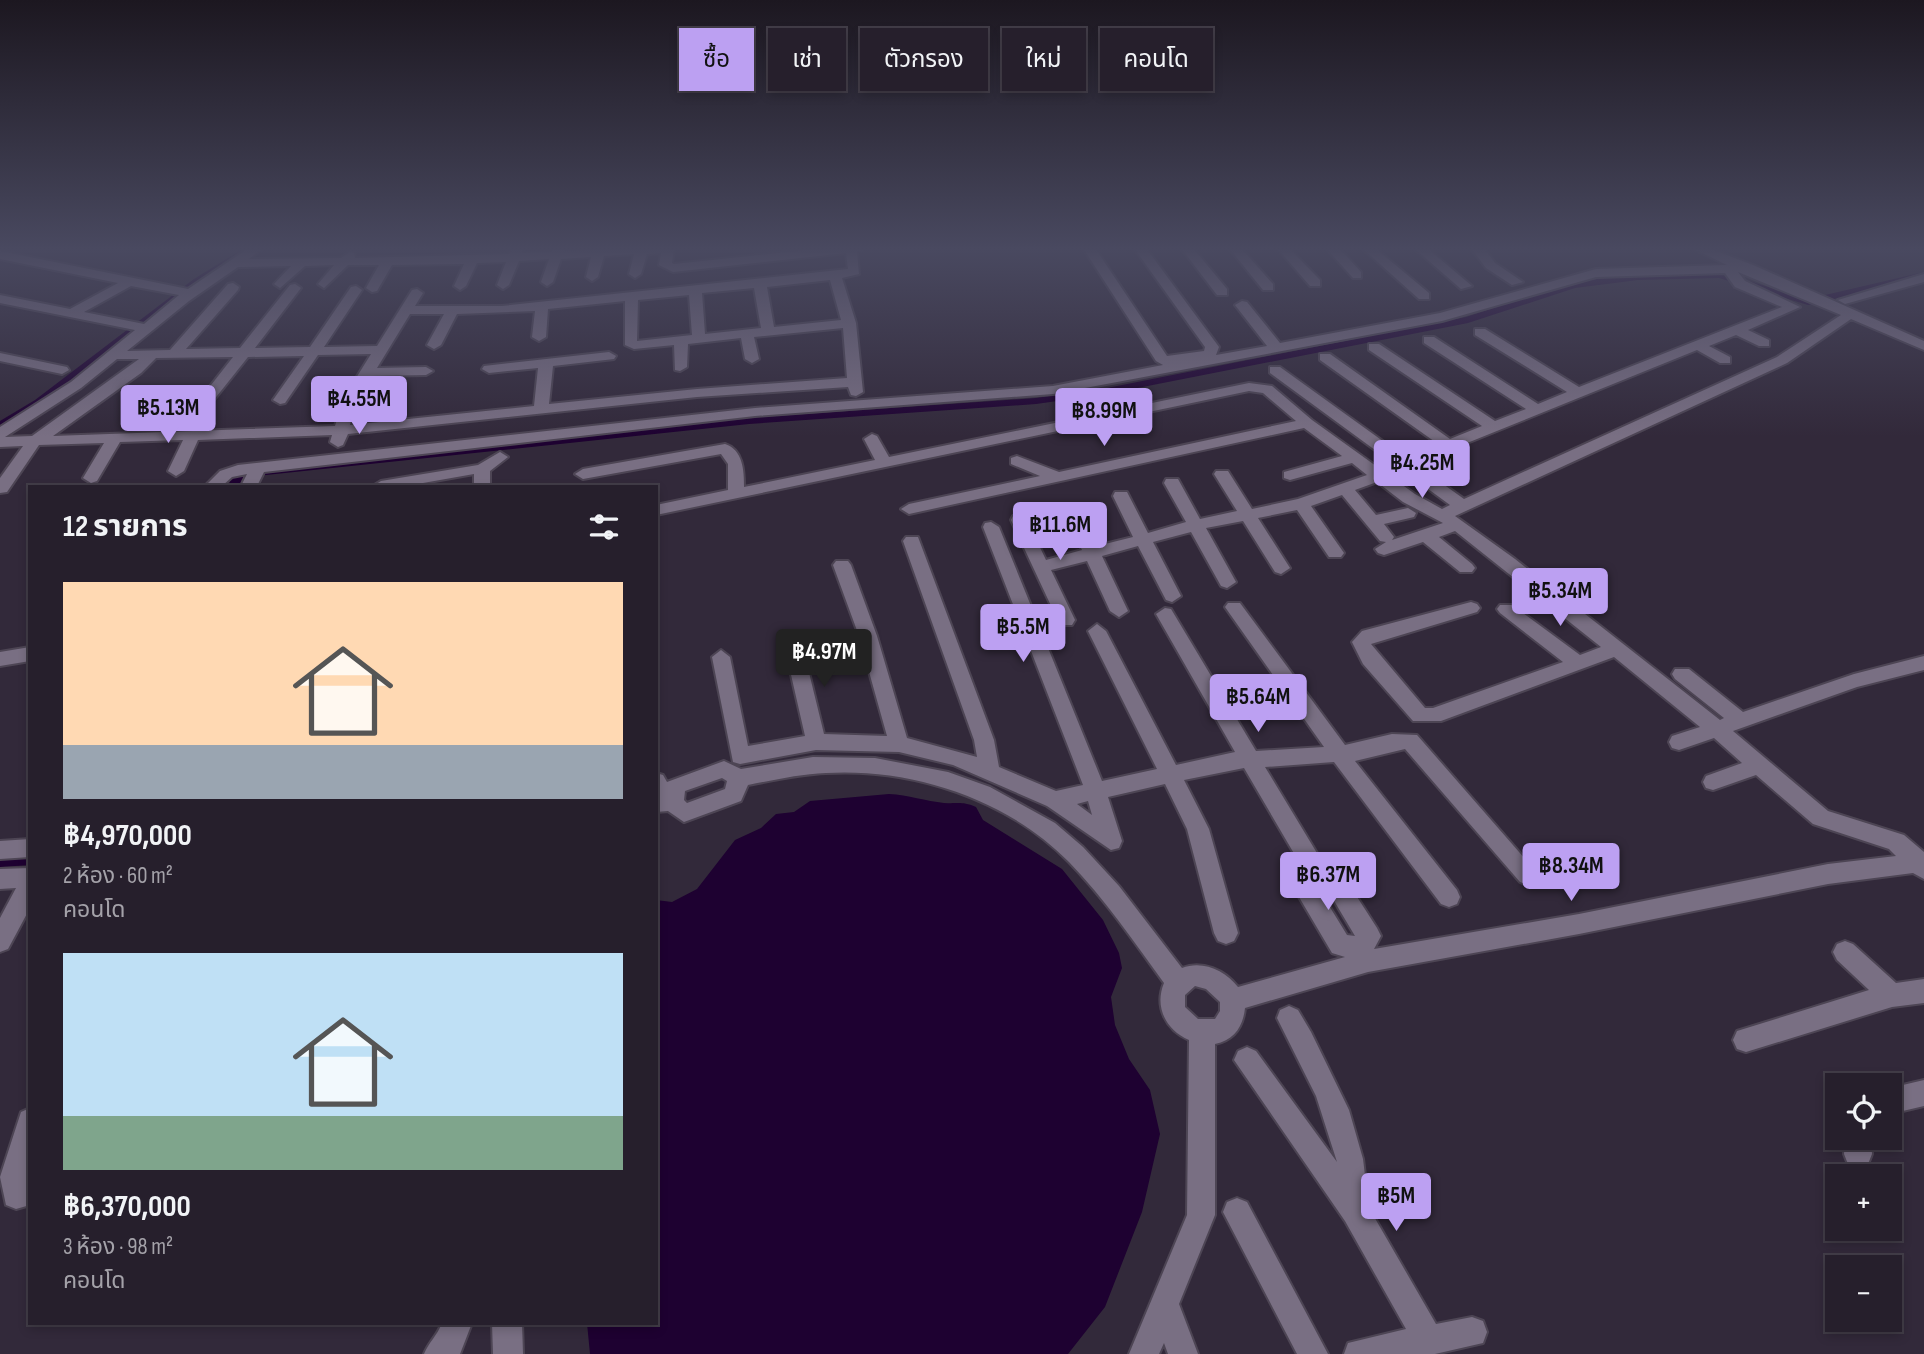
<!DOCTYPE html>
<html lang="th">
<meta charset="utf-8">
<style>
body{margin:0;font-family:"Sofia Sans Condensed","Noto Sans Thai",sans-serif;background:#322c38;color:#f1f3f6;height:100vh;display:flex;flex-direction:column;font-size:26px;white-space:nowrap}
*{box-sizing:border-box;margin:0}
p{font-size:23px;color:#a4a2a9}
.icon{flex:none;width:38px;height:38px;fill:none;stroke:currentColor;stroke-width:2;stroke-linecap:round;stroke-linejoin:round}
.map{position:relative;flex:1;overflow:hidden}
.panel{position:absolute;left:28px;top:485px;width:630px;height:840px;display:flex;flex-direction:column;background:#261f2c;border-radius:0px;box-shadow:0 4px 10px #0003,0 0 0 2px #423d48}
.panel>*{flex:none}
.top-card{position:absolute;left:679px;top:28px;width:665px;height:63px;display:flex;gap:14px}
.controls{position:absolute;left:1825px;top:1073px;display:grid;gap:14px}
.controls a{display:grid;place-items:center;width:77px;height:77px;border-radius:0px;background:#261f2c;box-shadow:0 4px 10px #0003,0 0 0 2px #423d48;font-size:35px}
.price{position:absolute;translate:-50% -60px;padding:0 16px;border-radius:7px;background:#bca0f2;color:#111;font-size:23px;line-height:46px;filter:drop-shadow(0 2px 4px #0008)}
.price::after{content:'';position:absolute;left:50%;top:42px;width:21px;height:16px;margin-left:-10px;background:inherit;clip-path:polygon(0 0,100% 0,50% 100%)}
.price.selected{background:#222;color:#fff}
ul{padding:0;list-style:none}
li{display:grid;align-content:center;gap:14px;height:371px;padding:0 35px}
li span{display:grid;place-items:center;height:217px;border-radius:0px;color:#555}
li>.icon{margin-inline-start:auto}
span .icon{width:126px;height:126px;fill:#fffc;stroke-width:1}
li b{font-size:30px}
h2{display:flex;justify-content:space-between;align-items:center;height:84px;padding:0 35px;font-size:30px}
.chip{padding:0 24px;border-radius:0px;background:#261f2c;box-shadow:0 4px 10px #0003,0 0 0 2px #423d48;font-size:24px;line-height:63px}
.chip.selected{background:#bca0f2;color:#111}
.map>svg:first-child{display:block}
</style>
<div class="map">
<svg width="1924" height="1354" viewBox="0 0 1924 1354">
<rect width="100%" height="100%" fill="#32293a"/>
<path fill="#1e0131" d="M889 794C908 795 926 801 944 803 959 804 961 801 976 807L983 820 1062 869 1103 920 1119 953 1122 968 1111 997 1115 1025 1129 1059 1150 1090 1160 1134 1142 1212 1105 1307 1068 1354H590L587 1323H656V900L672 902 697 889 735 840 761 828 776 814 794 812 810 801Z"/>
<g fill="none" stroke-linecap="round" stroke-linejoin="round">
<path fill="#1e0131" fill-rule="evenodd" d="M244 248H254L200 283 43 404 0 429V421L35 400 194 279Z
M1720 272 1808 299 1924 272V278L1808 305 1719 278 1638 280 1575 288 1468 323 1107 394 1036 404 749 424 247 477 242 479 240 486H228L233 474 245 470 749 418 1036 398 1107 388 1466 317 1574 282 1638 274Z
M30 851V865L0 867V853Z"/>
<g stroke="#4d4554" stroke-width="4">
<path id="minor" d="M249 248H263L249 259 341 258 350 252 354 253 355 258 509 254 512 248H524L522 253 552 252 553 248H565L564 251 674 248 672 263 674 264 826 248H864L857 252 859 274 842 278 856 323 863 392 856 396 851 395 848 387 697 397 348 434 343 445 338 447 330 442 332 435 198 440 184 471 176 476 168 471 183 440 120 442 97 481 91 483 83 478 104 443 39 445 7 492 0 493V478L23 446 0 447V427L71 382 135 330 0 303V295L70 309 118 283 0 259V251L188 289ZM661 253 659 265 673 272 846 253 848 269 502 306H415L423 293 417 289 412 290 377 346 324 347 362 290 356 286 351 287 310 347 255 348 301 288 295 284 290 285 240 348 186 349 238 290 239 287 233 283 228 284 170 350 127 351 189 301 238 267 291 266 274 284 280 288 305 266 334 265 318 284 324 288 348 265H379L366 288 372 292 377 291 392 265 464 264 454 286 460 290 466 286 477 263 506 262 497 285 503 289 509 285 519 261 549 259 541 282 547 286 553 282 561 259 591 257 586 277 592 281 598 277 604 256 634 254 629 274 635 278 641 274 647 254ZM830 280 841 320 774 327 767 287ZM131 286 179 295 144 324 84 312ZM754 288 761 328 705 334 702 293ZM689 295 692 335 637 341 638 300ZM625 301V345L634 349 674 345 675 370 680 371 687 367 688 344 741 338 745 359 752 363 759 359 754 337 843 328 847 378 697 389 549 404 553 366 614 359 616 356 609 352 484 366 482 369 489 373 538 368 534 406 350 425 357 399 372 376 426 375 433 371 426 367 377 368 410 314H444L427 345 434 349 441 345 457 314 535 311 532 337 539 341 546 337 548 309ZM371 354 343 399 335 426 53 436 141 373 156 358 233 357 197 403 204 407 209 406 248 357 304 356 273 400 280 404 285 403 318 355ZM117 359H139L32 436 5 437 81 388Z
M1083 248H1095L1167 356 1204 351 1205 347 1134 248H1146L1219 347 1216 355 1267 346 1235 305 1242 301 1247 302 1280 343 1440 313 1596 269 1727 265 1692 248H1708L1753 265 1924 341V350L1851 319 1787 363 1455 516 1515 559 1720 720 1724 718 1675 679 1672 674 1675 669H1689L1743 712 1854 674 1924 656V670L1857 687 1733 731 1828 811 1904 835 1924 852V879L1913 873 1828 884 1579 934 1368 972 1245 1008C1243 1027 1234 1040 1215 1044V1215L1179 1304 1198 1354H1168L1164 1343 1159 1354H1129L1187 1215 1189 1040C1166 1030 1154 1007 1164 983 1134 942 1105 899 1069 862 1007 799 913 768 826 773 800 774 774 780 748 785L741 801 684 822 668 811 656 812V773L663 775 667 782 724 761 741 769 813 757 875 758 948 772 990 787 1055 823 1083 847 1119 886 1182 968C1202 960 1225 970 1238 987L1345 957 1332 953 1299 897 1296 890 1306 874 1244 768 1184 780 1209 829 1238 933 1234 941 1226 944 1218 941 1214 933 1187 829 1165 784 1108 797 1122 841 1119 848 1111 850 1047 806 953 765 899 752 816 750 740 764 733 762 712 657 721 650 730 657 748 746 805 736 784 644 793 637 802 644 824 734 887 736 859 636 833 565 836 561H848L851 565 877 636 907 738 977 757 974 740 903 541 906 537H918L994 740 999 767 1056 791 1083 785 983 527 985 523 991 522 999 527 1102 781 1157 769 1088 631 1097 624 1106 631 1176 765 1235 752 1156 614 1165 608 1171 609 1256 751 1324 747 1225 607 1228 603H1240L1345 745 1392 734 1417 735 1539 875 1536 882 1528 885 1520 882 1405 749 1355 761 1457 890 1460 897 1457 904 1449 907 1441 904 1334 762 1265 767 1326 868 1343 875 1377 928 1381 936 1374 949 1579 914 1828 864 1896 856 1889 849 1813 824 1756 775 1713 790 1706 788 1703 782 1706 776 1742 763 1714 738 1679 750 1672 748 1669 742 1672 736 1700 727 1614 657 1441 721H1413L1363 664 1352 642 1362 631 1471 602 1477 604 1480 608 1477 612 1371 644 1425 708H1433L1563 662 1500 613 1497 609 1500 605H1512L1580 655 1601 647 1455 531 1439 537 1472 564 1475 568 1472 572H1460L1423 542 1384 555 1378 553 1375 549 1386 542 1380 541 1342 495 1311 506 1344 553 1341 557H1329L1297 510 1258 518 1290 568 1281 574 1275 572 1243 521 1206 528 1236 582 1227 588 1221 586 1191 532 1153 542 1181 596 1172 602 1166 600 1138 546 1102 556 1128 611 1119 617 1110 611 1087 561 1051 570 1075 620 1072 625H1060L1011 520 1013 516H1025L1046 560 1082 550 1063 509 1065 505H1077L1097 546 1133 537 1113 496 1115 492H1127L1148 533 1186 522 1164 483 1166 479H1178L1200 519 1237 511 1214 474 1216 471H1228L1252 509 1298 499 1367 475 1352 463 1290 480 1284 478V472L1342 456 1304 428 909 514 901 509 909 504 1040 476 1011 464V458L1017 456 1059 472 1296 421 1263 393 1249 391 656 515V505L728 490V464L721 454 583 479 575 474 583 469 725 444C743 450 744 470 744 487L875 460 864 439 872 434 877 436 889 457 1249 383 1272 386 1312 420 1415 494 1442 509 1450 505 1270 373V367H1280L1405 457 1438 444 1320 360V354H1330L1450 439 1482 426 1369 350V344H1379L1495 421 1526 409 1424 343V337H1434L1538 404 1567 392 1475 335V329H1485L1579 387 1782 307 1735 287 1725 273 1596 277 1442 321 1053 394 755 416 264 472 257 486H241L247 474 232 477 222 486H205L220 471 238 465 755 408 1053 386 1163 365 1156 361ZM1738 272 1841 315 1777 357 1464 499 1415 464 1697 350 1720 363H1730V357L1709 346 1736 335 1759 346H1769V340L1748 330 1800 307 1745 281ZM1377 482 1403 502 1443 523 1392 540 1394 537 1384 524 1414 517 1416 513 1408 508 1376 515 1355 490ZM722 778 727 781 725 789 687 803 684 800 685 791ZM1088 801 1092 815 1077 804ZM1322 887 1327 889 1355 936 1347 935 1320 891ZM1195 986 1206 989 1220 1002V1011L1215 1019H1198L1185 1007V995Z
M1181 248H1193L1227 289V295H1217Z
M1229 248H1241L1273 284V290H1263Z
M1277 248H1289L1320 280V286H1310Z
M1326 248H1339L1361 272V278H1353Z
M1362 248H1375L1429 293V299H1419Z
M1414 248H1427L1472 286 1461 289Z
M1471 248H1484L1495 263 1523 282 1512 285 1486 268Z
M1924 274V282L1845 304 1838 300Z
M0 353 67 367 69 370 62 374 0 361Z
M500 452 508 457 490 471V486H474V474L406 486H373L381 481 478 465Z
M30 647V661L0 666V652Z
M30 839V857L0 859V841Z
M30 868V908L8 949 0 952V918L16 888 0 889V869Z
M1845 941 1853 944 1896 983 1924 979V1003L1892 1007 1746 1052 1737 1049 1733 1040 1737 1031 1869 990 1837 960 1833 952 1837 944Z
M1289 1006 1298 1010 1311 1032 1349 1110 1363 1159 1369 1208 1436 1324 1472 1317 1483 1321 1487 1332 1483 1343 1435 1354H1344L1348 1343 1406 1329 1345 1221 1234 1060 1238 1051 1247 1047 1256 1051 1337 1162 1316 1096 1277 1018 1280 1010Z
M1924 1080V1106L1890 1114V1088Z
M30 1108V1205L16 1209 6 1205 0 1177 21 1112Z
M1845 1138H1871L1872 1154 1868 1164 1858 1168 1848 1164 1844 1154Z
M1237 1198 1247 1202 1328 1354H1297L1223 1212 1227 1202Z
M442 1323H472L460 1354H424C429 1342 437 1336 442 1323Z
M492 1323H522L523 1354H493Z"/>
</g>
<use href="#minor" fill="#796f83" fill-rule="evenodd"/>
</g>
<linearGradient id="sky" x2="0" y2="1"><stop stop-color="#1c1720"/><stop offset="0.57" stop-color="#494960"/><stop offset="1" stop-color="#494960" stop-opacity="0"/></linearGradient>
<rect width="1924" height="437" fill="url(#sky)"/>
</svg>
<div class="controls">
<a><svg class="icon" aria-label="locate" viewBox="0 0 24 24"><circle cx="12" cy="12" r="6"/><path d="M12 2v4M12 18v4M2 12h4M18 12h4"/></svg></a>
<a>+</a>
<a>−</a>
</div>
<b class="price" style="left:359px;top:436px">฿4.55M</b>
<b class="price" style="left:168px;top:445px">฿5.13M</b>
<b class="price" style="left:1104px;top:448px">฿8.99M</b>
<b class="price" style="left:1422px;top:500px">฿4.25M</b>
<b class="price" style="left:1060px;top:562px">฿11.6M</b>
<b class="price" style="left:1560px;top:628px">฿5.34M</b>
<b class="price" style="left:1023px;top:664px">฿5.5M</b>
<b class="price selected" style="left:824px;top:689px">฿4.97M</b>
<b class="price" style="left:1258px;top:734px">฿5.64M</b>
<b class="price" style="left:1571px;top:903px">฿8.34M</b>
<b class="price" style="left:1328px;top:912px">฿6.37M</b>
<b class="price" style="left:1396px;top:1233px">฿5M</b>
<div class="top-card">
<a class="chip selected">ซื้อ</a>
<a class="chip">เช่า</a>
<a class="chip">ตัวกรอง</a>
<a class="chip">ใหม่</a>
<a class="chip">คอนโด</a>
</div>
<section class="panel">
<h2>12 รายการ<svg class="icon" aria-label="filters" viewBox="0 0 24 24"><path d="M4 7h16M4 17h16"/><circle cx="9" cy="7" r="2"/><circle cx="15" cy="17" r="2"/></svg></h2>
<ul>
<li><span style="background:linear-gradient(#ffd9b3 75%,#9aa5b1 0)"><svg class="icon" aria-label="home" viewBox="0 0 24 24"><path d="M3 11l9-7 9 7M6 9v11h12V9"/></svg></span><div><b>฿4,970,000</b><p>2 ห้อง · 60 m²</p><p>คอนโด</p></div></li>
<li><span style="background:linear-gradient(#bfe0f5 75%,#7fa58c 0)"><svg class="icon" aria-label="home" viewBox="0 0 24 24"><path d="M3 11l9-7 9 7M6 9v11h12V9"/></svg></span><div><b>฿6,370,000</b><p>3 ห้อง · 98 m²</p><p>คอนโด</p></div></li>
</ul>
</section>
</div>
